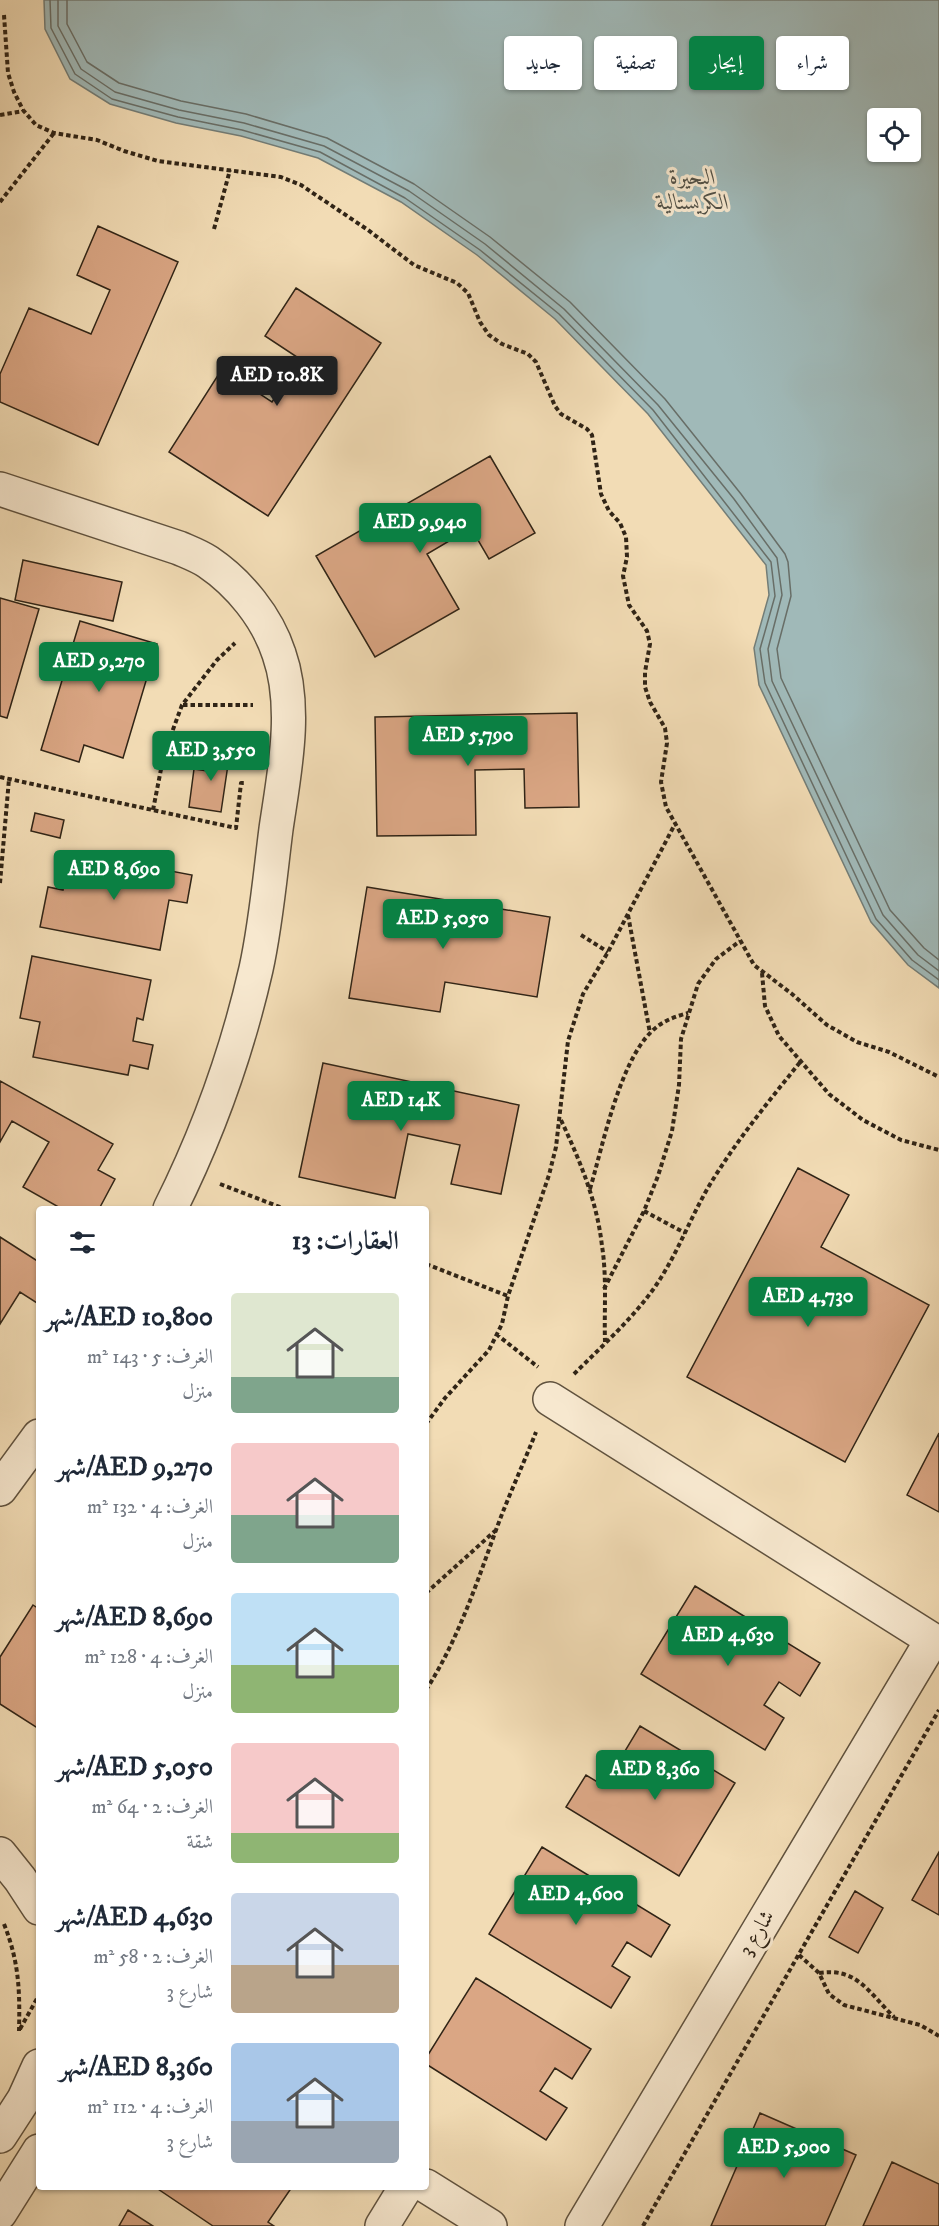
<!DOCTYPE html>
<html lang="ar">
<meta charset="utf-8">
<style>
body{margin:0;font-family:"IM FELL DW Pica",Amiri,serif;background:#f6f6f7;color:#1f2937;direction:rtl;height:100vh;display:flex;flex-direction:column;font-size:22px;white-space:nowrap}
*{box-sizing:border-box;margin:0}
p{font-size:20px;color:#747a83}
.icon{flex:none;width:33px;height:33px;fill:none;stroke:currentColor;stroke-width:2;stroke-linecap:round;stroke-linejoin:round}
.map{position:relative;flex:1;overflow:hidden;direction:ltr}
.side{position:absolute;left:36px;top:1206px;width:393px;height:984px;display:flex;flex-direction:column;background:#fff;border-radius:6px;box-shadow:0 2px 4px #0004;direction:rtl}
.side>*{flex:none}
.hud{position:absolute;left:447px;top:36px;width:402px;height:54px;direction:rtl;display:flex;gap:12px}
.fabs{position:absolute;left:867px;top:108px;display:grid;gap:12px}
.fabs a{display:grid;place-items:center;width:54px;height:54px;border-radius:6px;background:#fff;box-shadow:0 2px 4px #0004;font-size:30px}
.price{position:absolute;translate:-50% -51px;padding:0 14px;border-radius:6px;background:#0b8043;color:#fff;font-size:20px;line-height:39px;filter:drop-shadow(0 2px 3px #0008)}
.price::after{content:'';position:absolute;left:50%;top:36px;width:18px;height:14px;margin-left:-9px;background:inherit;clip-path:polygon(0 0,100% 0,50% 100%)}
.price.on{background:#222;color:#fff}
ul{padding:0;list-style:none}
li{display:flex;align-items:center;gap:18px;height:150px;padding:0 30px}
li span{display:grid;place-items:center;flex:none;width:168px;height:120px;border-radius:6px;color:#555}
li>.icon{margin-inline-start:auto}
span .icon{width:72px;height:72px;fill:#fffc;stroke-width:1}
li b{font-size:26px}
h2{display:flex;justify-content:space-between;align-items:center;height:72px;padding:0 30px;font-size:26px}
.tag{padding:0 21px;border-radius:6px;background:#fff;box-shadow:0 2px 4px #0004;font-size:21px;line-height:54px}
.tag.on{background:#0b8043;color:#fff}
.map>svg:first-child{display:block}
</style>
<div class="map">
<svg width="939" height="2226" viewBox="0 0 939 2226">
<rect width="100%" height="100%" fill="#f2dcb5"/>
<filter id="stains"><feTurbulence type="fractalNoise" baseFrequency=".00333" numOctaves="4"/><feColorMatrix values="0 0 0 0 .2 0 0 0 0 .09 0 0 0 0 .02 0 0 0 .5 -.17"/></filter>
<radialGradient id="worn" r=".72"><stop offset=".6" stop-color="#630" stop-opacity="0"/><stop offset="1" stop-color="#630" stop-opacity=".3"/></radialGradient>
<path fill="#a0b9b8" stroke="#737d77" stroke-width="1.5" fill-rule="evenodd" d="M44 0H939V988L908 965 871 922 759 685 754 648 769 595 766 565 648 414 555 319 477 255 401 202 318 158 241 136 176 123 110 104 70 79 45 29ZM878 118H910V152H878Z"/>
<g fill="none" stroke-linecap="round" stroke-linejoin="round">
<path stroke="#686e67" stroke-width="1.5" d="M50 0 51 28 75 74 112 99 178 117 242 130 320 152 405 198 480 250 559 314 653 410 771 562 775 596 760 649 765 683 876 919 912 960 939 980
M58 0V26L81 69 115 92 179 110 244 123 324 146 409 191 485 244 564 309 658 405 734 499 777 558 782 595 768 649 772 681 883 915 918 955 939 971
M67 0V24L87 62 119 83 181 101 246 114 327 138 414 184 490 237 570 302 665 399 741 494 785 554 788 562 791 596 777 649 781 678 890 910 924 948 939 960"/>
</g>
<path fill="#daa684" stroke="#302416" stroke-width="1.5" d="M98 226 178 262 98 445 0 402V374L29 308 91 334 110 290 77 275Z
M296 288 381 343 268 516 169 452 222 369 272 402 300 359 265 336Z
M490 456 535 533 489 559 471 528 427 554 459 609 375 657 316 556Z
M23 560 122 582 113 621 15 600Z
M0 598 39 609 7 718 0 716Z
M80 621 157 644 123 758 84 745 79 762 41 750Z
M577 713 579 807 525 808 524 769 475 770 476 835 377 836 375 717Z
M210 748 230 751 221 812 189 807 194 769 207 771Z
M35 813 64 820 60 838 31 831Z
M70 852 192 875 187 903 169 900 160 950 40 927 48 887 63 890Z
M367 887 550 917 537 997 445 982 440 1012 349 998Z
M32 956 151 980 143 1020 137 1018 133 1041 153 1045 148 1069 130 1065 128 1075 33 1057 40 1022 20 1018Z
M323 1063 519 1105 501 1194 451 1184 460 1145 408 1134 395 1198 299 1177Z
M0 1081 113 1144 98 1170 115 1179 99 1209H62L23 1187 49 1142 12 1121 0 1142Z
M798 1168 849 1195 821 1247 929 1305 845 1462 687 1377Z
M0 1237 39 1262V1300L37 1303 20 1292 0 1324Z
M939 1433V1512L907 1495Z
M695 1586 820 1663 800 1696 779 1682 764 1705 784 1718 765 1750 641 1674Z
M33 1605 39 1609V1729L0 1704V1657Z
M640 1726 735 1783 679 1876 566 1807 586 1775 604 1786Z
M542 1847 670 1925 651 1957 627 1942 612 1966 630 1977 611 2008 489 1934Z
M939 1852V1915L912 1900Z
M855 1891 883 1908 858 1953 829 1937Z
M476 1978 591 2049 572 2079 555 2068 540 2091 567 2108 546 2140 426 2064V2058Z
M760 2113 856 2155 825 2226H711Z
M892 2162 939 2184V2226H863Z
M155 2187H292L268 2222 274 2226H213Z
M128 2210 153 2226H119Z"/>
<g fill="none" stroke-linecap="round" stroke-linejoin="round">
<g stroke="#60523e" stroke-width="36">
<path id="minor" d="M0 489 179 548C188 552 199 556 208 562 239 583 267 617 279 654 298 708 284 774 276 829 270 876 266 924 256 969 237 1052 208 1133 170 1209
M550 1399 939 1644
M0 1489 39 1436
M0 1854 20 1879 39 1908
M0 2136 24 2099 39 2066
M426 2186 490 2226
M0 2213 39 2151
M382 2226 406 2187
M582 2226 932 1640"/>
</g>
<path stroke="#302416" stroke-width="4" stroke-dasharray="4.5 3" stroke-linecap="butt" d="M4 15 8 73 14 92 23 110 36 125 54 133 97 140 124 151 158 161 281 177 301 185 368 230 414 265 457 283 468 293 480 322 489 335 502 344 528 354 536 362 555 406 561 414 587 429 592 435 601 494 609 511 620 523 626 537 627 557 623 576 629 605 647 631 650 644 645 672V687L650 702 665 728 667 743 661 782 666 807 754 965 792 994 827 1025 857 1042 889 1052 939 1077
M0 115 23 111
M0 202 54 133
M214 229 230 170
M183 705H253
M0 777 236 828 241 783H246
M153 810 164 754 182 705 217 660 235 643
M0 883 9 779
M628 915 650 1033
M581 935 608 952
M762 973 765 1006 779 1036 829 1094 863 1120 901 1140 939 1150
M561 1120C580 1161 597 1201 602 1246 607 1277 604 1311 605 1342
M220 1184 285 1209
M590 1189C603 1145 619 1064 651 1032 662 1021 674 1017 688 1013
M644 1211 685 1233
M426 1264 508 1296
M604 1289 644 1211 658 1176 672 1131 679 1085 681 1039 698 984 716 959 740 941
M496 1334 538 1367
M574 1374C601 1347 630 1321 652 1291 676 1258 689 1220 709 1186 736 1141 769 1101 801 1061
M426 1424 445 1398 489 1350 502 1324 508 1296 549 1175 556 1147 568 1041 583 994 608 952 675 824
M426 1593 495 1531
M426 1690C458 1640 476 1585 496 1530 508 1497 523 1465 536 1432
M4 1924C19 1962 20 1990 19 2031
M799 1955 819 1973 829 1994 844 2005 920 2025 939 2036
M819 1973C857 1967 869 1993 894 2017
M20 2029 39 1995
M643 2226 939 1710"/>
<use href="#minor" stroke="#f7e8cf" stroke-width="33"/>
</g>
<g text-anchor="middle" dominant-baseline="central" stroke-width="6" stroke-linejoin="round" paint-order="stroke">
<g font-size="21" fill="#302416" stroke="#f7e8cf">
<text transform="translate(757 1933) rotate(-59)">شارع 3</text>
</g>
<g font-size="22" font-style="italic" fill="#525147" stroke="#f7e8cf">
<text x="693" y="177">البحيرة<tspan x="693" dy="25">الكريستالية</tspan></text>
</g>
</g>
<rect width="100%" height="100%" filter="url(#stains)"/>
<rect width="100%" height="100%" fill="url(#worn)"/>
</svg>
<div class="fabs">
<a><svg class="icon" aria-label="locate" viewBox="0 0 24 24"><circle cx="12" cy="12" r="6"/><path d="M12 2v4M12 18v4M2 12h4M18 12h4"/></svg></a>
</div>
<b class="price on" style="left:277px;top:407px">AED 10.8K</b>
<b class="price" style="left:420px;top:554px">AED 9,940</b>
<b class="price" style="left:99px;top:693px">AED 9,270</b>
<b class="price" style="left:468px;top:767px">AED 5,790</b>
<b class="price" style="left:211px;top:782px">AED 3,550</b>
<b class="price" style="left:114px;top:901px">AED 8,690</b>
<b class="price" style="left:443px;top:950px">AED 5,050</b>
<b class="price" style="left:401px;top:1132px">AED 14K</b>
<b class="price" style="left:808px;top:1328px">AED 4,730</b>
<b class="price" style="left:728px;top:1667px">AED 4,630</b>
<b class="price" style="left:655px;top:1801px">AED 8,360</b>
<b class="price" style="left:576px;top:1926px">AED 4,600</b>
<b class="price" style="left:784px;top:2179px">AED 5,900</b>
<div class="hud">
<a class="tag">شراء</a>
<a class="tag on">إيجار</a>
<a class="tag">تصفية</a>
<a class="tag">جديد</a>
</div>
<section class="side">
<h2>العقارات: 13<svg class="icon" aria-label="filters" viewBox="0 0 24 24"><path d="M4 7h16M4 17h16"/><circle cx="9" cy="7" r="2"/><circle cx="15" cy="17" r="2"/></svg></h2>
<ul>
<li><span style="background:linear-gradient(#dfe7d0 70%,#7fa58c 0)"><svg class="icon" aria-label="home" viewBox="0 0 24 24"><path d="M3 11l9-7 9 7M6 9v11h12V9"/></svg></span><div><b>AED 10,800/شهر</b><p>الغرف: 5 · 143 m²</p><p>منزل</p></div></li>
<li><span style="background:linear-gradient(#f6c9c9 60%,#7fa58c 0)"><svg class="icon" aria-label="home" viewBox="0 0 24 24"><path d="M3 11l9-7 9 7M6 9v11h12V9"/></svg></span><div><b>AED 9,270/شهر</b><p>الغرف: 4 · 132 m²</p><p>منزل</p></div></li>
<li><span style="background:linear-gradient(#bfe0f5 60%,#8fb573 0)"><svg class="icon" aria-label="home" viewBox="0 0 24 24"><path d="M3 11l9-7 9 7M6 9v11h12V9"/></svg></span><div><b>AED 8,690/شهر</b><p>الغرف: 4 · 128 m²</p><p>منزل</p></div></li>
<li><span style="background:linear-gradient(#f6c9c9 75%,#8fb573 0)"><svg class="icon" aria-label="home" viewBox="0 0 24 24"><path d="M3 11l9-7 9 7M6 9v11h12V9"/></svg></span><div><b>AED 5,050/شهر</b><p>الغرف: 2 · 64 m²</p><p>شقة</p></div></li>
<li><span style="background:linear-gradient(#c9d6e8 60%,#b9a48a 0)"><svg class="icon" aria-label="home" viewBox="0 0 24 24"><path d="M3 11l9-7 9 7M6 9v11h12V9"/></svg></span><div><b>AED 4,630/شهر</b><p>الغرف: 2 · 58 m²</p><p>شارع 3</p></div></li>
<li><span style="background:linear-gradient(#a9c7e8 65%,#9aa5b1 0)"><svg class="icon" aria-label="home" viewBox="0 0 24 24"><path d="M3 11l9-7 9 7M6 9v11h12V9"/></svg></span><div><b>AED 8,360/شهر</b><p>الغرف: 4 · 112 m²</p><p>شارع 3</p></div></li>
</ul>
</section>
</div>
